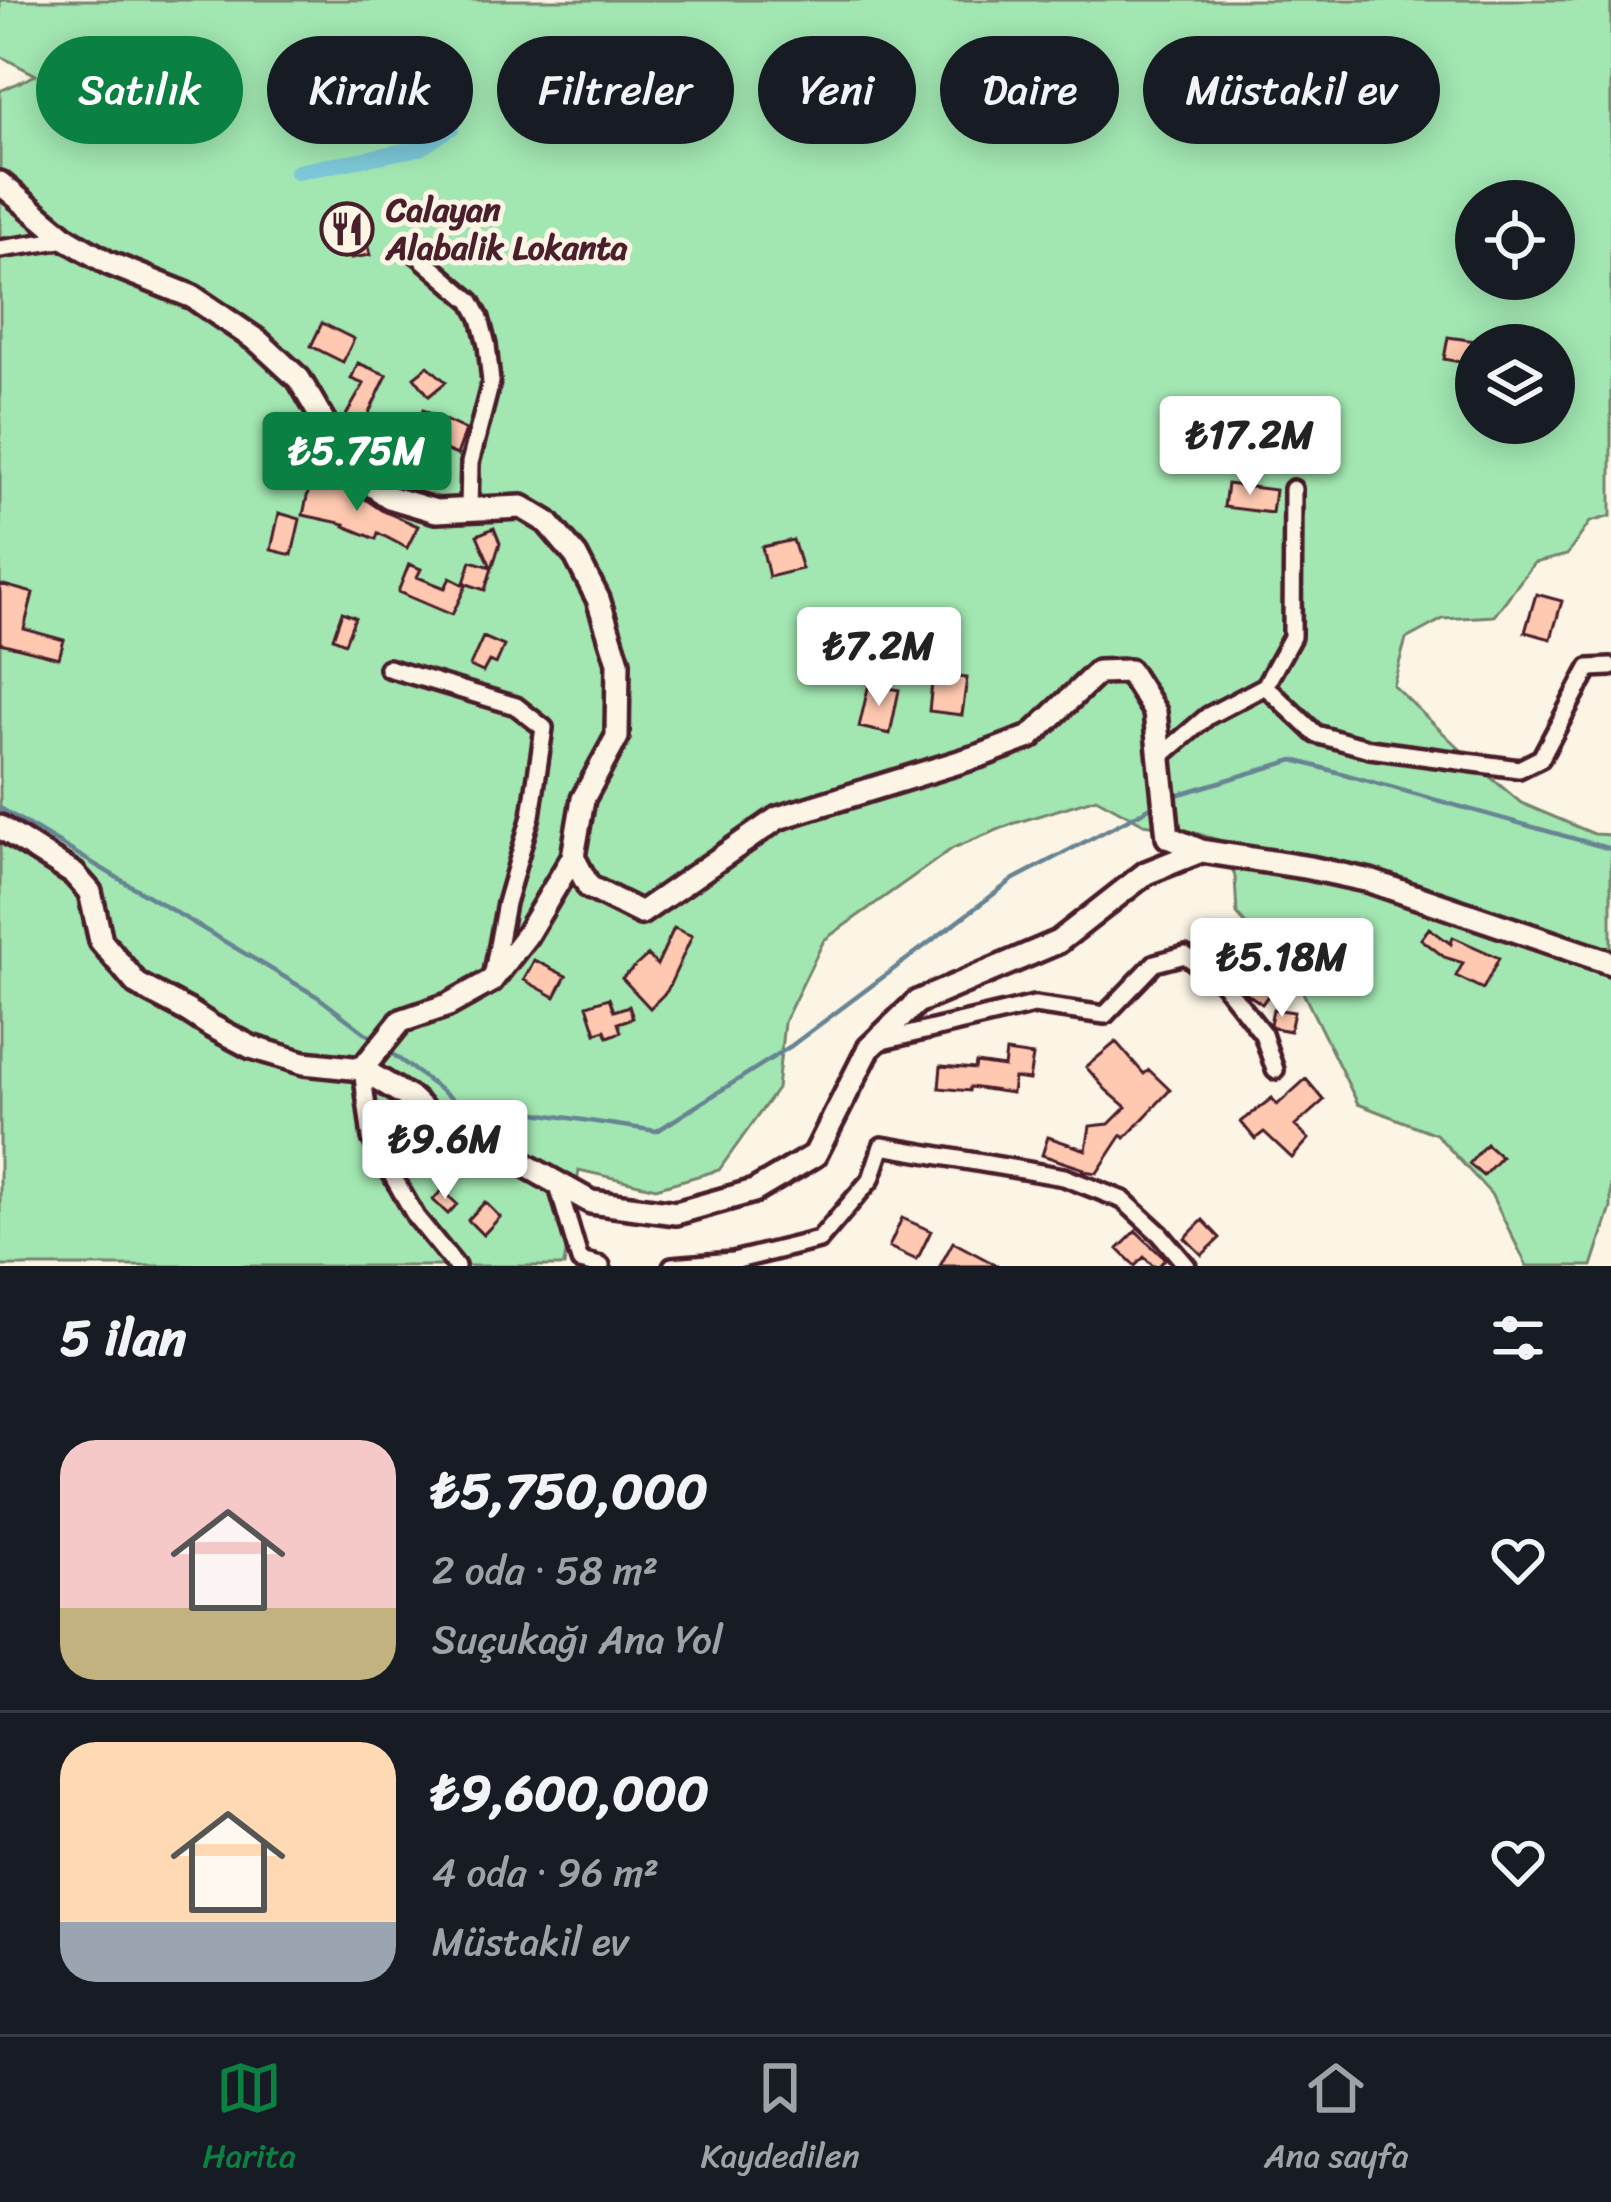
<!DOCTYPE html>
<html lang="tr">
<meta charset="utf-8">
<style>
body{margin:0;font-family:Sriracha,sans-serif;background:#242831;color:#f1f3f6;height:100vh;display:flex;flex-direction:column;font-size:45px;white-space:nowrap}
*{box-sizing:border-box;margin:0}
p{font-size:39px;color:#9ea1a6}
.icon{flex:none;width:66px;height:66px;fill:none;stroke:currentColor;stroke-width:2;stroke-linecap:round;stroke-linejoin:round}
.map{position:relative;height:1266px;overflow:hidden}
.panel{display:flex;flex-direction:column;background:#171b24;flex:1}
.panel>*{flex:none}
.banner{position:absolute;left:36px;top:36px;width:1539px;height:108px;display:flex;gap:24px}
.buttons{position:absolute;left:1455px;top:180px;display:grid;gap:24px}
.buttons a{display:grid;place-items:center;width:120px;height:120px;border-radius:50%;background:#171b24;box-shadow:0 6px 30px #0003;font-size:60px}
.price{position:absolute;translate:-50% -102px;padding:0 27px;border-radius:12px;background:#fff;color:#222;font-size:39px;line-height:78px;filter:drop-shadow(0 3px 6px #0008)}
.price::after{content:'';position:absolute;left:50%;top:72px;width:36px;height:27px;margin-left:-18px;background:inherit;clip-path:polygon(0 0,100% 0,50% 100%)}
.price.selected{background:#0b8043;color:#fff}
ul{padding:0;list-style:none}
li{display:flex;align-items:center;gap:36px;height:300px;padding:0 60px}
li+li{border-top:3px solid #363941}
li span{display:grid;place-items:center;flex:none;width:336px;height:240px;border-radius:36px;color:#555}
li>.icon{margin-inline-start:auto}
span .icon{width:144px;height:144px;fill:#fffc;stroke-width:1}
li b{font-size:51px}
h2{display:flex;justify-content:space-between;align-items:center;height:144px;padding:0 60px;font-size:51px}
.pill{padding:0 42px;border-radius:54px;background:#171b24;box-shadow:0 6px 30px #0003;font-size:42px;line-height:108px}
.pill.selected{background:#0b8043;color:#fff}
.dock{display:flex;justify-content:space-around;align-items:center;height:168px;border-top:3px solid #363941;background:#171b24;font-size:33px;color:#9ea1a6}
.dock a{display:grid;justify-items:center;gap:6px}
.dock .selected{color:#0b8043}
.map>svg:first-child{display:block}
</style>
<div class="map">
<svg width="1611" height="1266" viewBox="0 0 1611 1266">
<rect width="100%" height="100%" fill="#fcf5e5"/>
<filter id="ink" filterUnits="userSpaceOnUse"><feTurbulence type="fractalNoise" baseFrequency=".00833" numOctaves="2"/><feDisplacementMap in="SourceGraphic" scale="24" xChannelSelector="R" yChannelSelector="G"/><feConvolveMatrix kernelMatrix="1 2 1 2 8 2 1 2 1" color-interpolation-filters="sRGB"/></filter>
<g filter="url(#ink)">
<path fill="#a2e7b2" stroke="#76836e" stroke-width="3" fill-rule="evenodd" d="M0 0H1611V516L1590 522 1567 555 1534 563 1494 616 1443 619 1406 639 1393 685 1483 771 1521 803 1594 834 1611 835V1208L1592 1266H1527L1491 1194 1436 1134 1358 1104 1287 960 1262 943 1237 914 1235 877 1224 842 1189 831 1144 824 1096 798 1012 824 953 848 824 940 784 1022 777 1089 719 1170 656 1188 579 1170 564 1266H0V91L36 75 0 56ZM1476 201H1554V279H1476ZM1476 345H1554V423H1476Z"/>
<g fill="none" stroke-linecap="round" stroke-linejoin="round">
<path stroke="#678493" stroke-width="4.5" d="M1173 796 1294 760 1611 849
M0 808 318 997 377 1042
M386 1049 455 1101 657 1131 791 1046 1014 879 1157 804"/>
<path stroke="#7bc8d9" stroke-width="16" d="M297 172 420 148 452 127"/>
</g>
<path fill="#fec9b0" stroke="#4a1f2b" stroke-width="3" d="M367 213 371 237 367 238 370 255 351 258 349 241 335 243 334 238 327 239 324 220Z
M322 323 354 339 343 362 311 346Z
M1448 337 1476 341V365L1444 359Z
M358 363 387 375 359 434 342 422 364 384 351 379Z
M428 366 446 382 429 396 414 377Z
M423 410 466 430 457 455 413 437Z
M1293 431 1335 432 1334 469 1292 468Z
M376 442 389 453 377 469 364 461Z
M310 483 355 492 381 510 418 526 407 548 378 533 376 539 344 526 345 524 303 515Z
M1227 484 1275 490 1272 513 1224 507Z
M279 513 300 519 292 555 271 550Z
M494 528 500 543 485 590 464 583 471 561 491 567 477 535Z
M793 540 802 569 769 577 762 547Z
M409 564 421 569 417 577 445 588 450 578 466 586 452 615 398 592Z
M0 584 33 593 24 629 64 640 59 658 0 643Z
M1536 594 1562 601 1551 639 1525 632Z
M342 612 355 617 345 643 333 638Z
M483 637 504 646 496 664 489 661 483 672 470 666Z
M933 674 967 678 962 715 929 711Z
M869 684 899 690 890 734 859 727Z
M674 928 692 936 667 991 650 1008 622 978 648 955 657 965Z
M1429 928 1451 944 1453 937 1499 958 1483 989 1456 976 1463 963 1444 957 1421 939Z
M534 960 566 976 555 997 524 980Z
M1230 962 1245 974 1251 966 1276 985 1262 1004 1245 992 1224 969Z
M609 998 614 1011 629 1006 633 1018 618 1023 621 1032 608 1037 605 1030 596 1033 587 1005Z
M1273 1009 1294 1012 1290 1031 1274 1028 1270 1024Z
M1116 1042 1144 1074 1149 1070 1170 1090 1125 1138 1122 1135 1097 1173 1083 1171 1084 1169 1042 1155 1048 1137 1086 1150 1090 1126 1109 1124 1126 1107 1106 1090 1086 1067Z
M1006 1052 1033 1056 1029 1080 1014 1078 1012 1093 970 1087 969 1091 939 1088 941 1066 975 1069 976 1063 1004 1067Z
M1306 1079 1324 1100 1295 1126 1309 1139 1292 1158 1264 1132 1255 1139 1241 1122 1272 1098 1277 1105Z
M1486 1144 1501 1157 1483 1176 1469 1164Z
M442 1190 457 1204 448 1214 433 1200Z
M485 1202 500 1217 483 1235 468 1220Z
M902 1218 931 1231 917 1260 889 1247Z
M1203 1220 1220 1238 1202 1255 1185 1238Z
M1136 1231 1165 1259 1159 1266H1153L1144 1257 1135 1266 1118 1249Z
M953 1242 998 1266H940Z"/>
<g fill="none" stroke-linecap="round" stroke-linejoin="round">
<g stroke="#4a1f2b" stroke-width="24">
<path id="street" d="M406 245 471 301 480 318 487 345 491 382 470 463 469 511
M0 249 67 239
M388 668 516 706 544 728 531 816 506 903 492 978
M1265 686 1316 734 1370 749 1519 769 1541 758 1589 668 1611 667
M1160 757 1208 716 1265 686 1292 637 1293 489
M878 1042 1034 1005 1105 1015 1155 963 1185 955 1222 982 1263 1034 1275 1070
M362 1069 371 1138 416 1217 456 1266
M557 1183 580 1261 601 1266
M672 1266 733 1261 819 1240 871 1179 882 1146 1064 1177 1123 1200 1160 1234 1187 1266"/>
</g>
<g stroke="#4a1f2b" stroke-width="30">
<path id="secondary" d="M0 183 67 239 108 263 193 297 259 342 299 379 353 472 389 497 436 511 522 507 547 522 576 556 598 599 618 662 617 737 583 799 573 857 526 936 491 981 448 1005 401 1021 362 1069
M0 827 74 874 90 892 101 941 137 984 188 1011 211 1026 251 1047 304 1063 362 1069 413 1100 446 1132 518 1161 591 1202 676 1213 754 1191 815 1155 869 1048 917 1002 1058 942 1146 873 1201 851 1310 868 1370 881 1611 963
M573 857 589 887 641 913 778 818 982 755 1030 737 1098 672 1129 671 1155 712 1168 837 1201 851"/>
</g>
<use href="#street" stroke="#fcf5e5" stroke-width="15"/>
<use href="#secondary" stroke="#fcf5e5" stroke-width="21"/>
</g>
</g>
<defs>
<g id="restaurant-ring" transform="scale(2.7)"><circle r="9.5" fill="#fcf5e5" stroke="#4a1f2b" stroke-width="1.5"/><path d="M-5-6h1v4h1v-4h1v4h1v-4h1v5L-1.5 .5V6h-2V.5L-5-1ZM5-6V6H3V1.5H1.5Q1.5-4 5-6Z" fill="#4a1f2b"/></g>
</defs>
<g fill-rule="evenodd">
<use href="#restaurant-ring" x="347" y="229"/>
</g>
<g text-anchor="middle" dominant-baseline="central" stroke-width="10" stroke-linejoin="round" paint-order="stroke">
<g font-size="33" font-weight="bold" fill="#4a1f2b" stroke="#fcf5e5" text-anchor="start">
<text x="386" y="210">Calayan<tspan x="386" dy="38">Alabalik Lokanta</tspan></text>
</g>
</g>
</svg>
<div class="buttons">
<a><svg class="icon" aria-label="locate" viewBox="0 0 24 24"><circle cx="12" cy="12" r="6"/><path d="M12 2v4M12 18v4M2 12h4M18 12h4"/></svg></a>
<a><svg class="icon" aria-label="layers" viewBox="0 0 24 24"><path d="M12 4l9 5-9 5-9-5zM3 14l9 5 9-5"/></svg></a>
</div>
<b class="price" style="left:1250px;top:498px">₺17.2M</b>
<b class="price selected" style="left:357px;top:514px">₺5.75M</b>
<b class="price" style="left:879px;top:709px">₺7.2M</b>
<b class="price" style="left:1282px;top:1020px">₺5.18M</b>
<b class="price" style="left:445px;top:1202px">₺9.6M</b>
<div class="banner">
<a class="pill selected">Satılık</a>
<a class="pill">Kiralık</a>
<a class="pill">Filtreler</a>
<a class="pill">Yeni</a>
<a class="pill">Daire</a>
<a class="pill">Müstakil ev</a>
</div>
</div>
<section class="panel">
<h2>5 ilan<svg class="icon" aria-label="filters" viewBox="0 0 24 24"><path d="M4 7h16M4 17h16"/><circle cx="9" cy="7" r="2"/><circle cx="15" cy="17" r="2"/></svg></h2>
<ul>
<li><span style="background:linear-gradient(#f6c9c9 70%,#c2b280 0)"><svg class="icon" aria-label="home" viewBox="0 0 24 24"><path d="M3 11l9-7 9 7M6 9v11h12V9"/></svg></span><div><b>₺5,750,000</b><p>2 oda · 58 m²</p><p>Suçukağı Ana Yol</p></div><svg class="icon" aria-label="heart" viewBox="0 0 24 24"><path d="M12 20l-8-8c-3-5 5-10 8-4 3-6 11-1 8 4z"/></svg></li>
<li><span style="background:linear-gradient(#ffd9b3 75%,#9aa5b1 0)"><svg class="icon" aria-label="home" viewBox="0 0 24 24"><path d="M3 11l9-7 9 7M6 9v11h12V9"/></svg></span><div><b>₺9,600,000</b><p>4 oda · 96 m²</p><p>Müstakil ev</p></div><svg class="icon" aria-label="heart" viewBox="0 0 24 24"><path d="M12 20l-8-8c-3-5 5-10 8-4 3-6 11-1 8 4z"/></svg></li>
</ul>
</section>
<nav class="dock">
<a class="selected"><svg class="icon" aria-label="map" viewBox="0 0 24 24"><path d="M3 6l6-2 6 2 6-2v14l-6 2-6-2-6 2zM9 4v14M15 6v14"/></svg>Harita</a>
<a><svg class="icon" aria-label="saved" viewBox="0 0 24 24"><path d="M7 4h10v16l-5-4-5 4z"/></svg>Kaydedilen</a>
<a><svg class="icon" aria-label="home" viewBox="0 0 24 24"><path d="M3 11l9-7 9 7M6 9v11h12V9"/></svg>Ana sayfa</a>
</nav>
